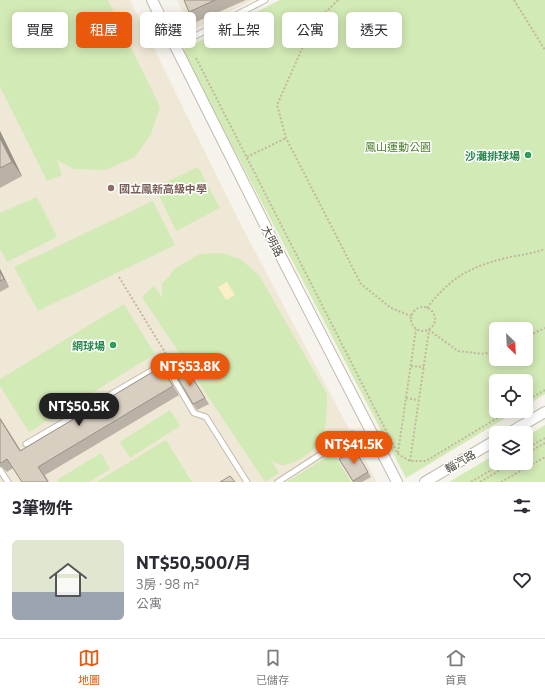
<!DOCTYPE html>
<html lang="zh-TW">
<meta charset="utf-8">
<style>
body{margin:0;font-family:Commissioner,"Noto Sans TC",sans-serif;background:#f7f7f7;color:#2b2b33;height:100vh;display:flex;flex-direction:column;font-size:15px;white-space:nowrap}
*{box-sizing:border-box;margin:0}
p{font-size:13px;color:#7c7c81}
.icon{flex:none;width:22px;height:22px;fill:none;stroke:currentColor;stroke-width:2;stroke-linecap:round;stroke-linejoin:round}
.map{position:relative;height:482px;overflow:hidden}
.drawer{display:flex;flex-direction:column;background:#fff;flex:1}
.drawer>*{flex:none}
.guide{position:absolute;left:12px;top:12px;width:521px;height:36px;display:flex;gap:8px}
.needle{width:26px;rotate:156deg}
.fabs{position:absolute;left:489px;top:322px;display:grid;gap:8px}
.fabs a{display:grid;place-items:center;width:44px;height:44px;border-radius:6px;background:#fff;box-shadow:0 2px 10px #0003;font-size:20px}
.price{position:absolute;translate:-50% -34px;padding:0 9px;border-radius:14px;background:#ea580c;color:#fff;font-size:13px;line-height:26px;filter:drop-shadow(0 1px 2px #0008)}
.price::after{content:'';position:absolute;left:50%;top:24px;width:12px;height:9px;margin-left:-6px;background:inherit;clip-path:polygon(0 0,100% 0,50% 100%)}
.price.on{background:#222;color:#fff}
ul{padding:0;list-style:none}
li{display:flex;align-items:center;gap:12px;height:100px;padding:0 12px}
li+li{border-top:1px solid #e1e1e2}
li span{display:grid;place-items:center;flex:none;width:112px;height:80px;border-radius:6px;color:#555}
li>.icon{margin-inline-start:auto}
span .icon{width:48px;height:48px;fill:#fffc;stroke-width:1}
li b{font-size:17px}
h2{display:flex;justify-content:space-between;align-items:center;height:48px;padding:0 12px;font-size:17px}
.tag{padding:0 14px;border-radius:6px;background:#fff;box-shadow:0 2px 10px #0003;font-size:14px;line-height:36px}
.tag.on{background:#ea580c;color:#fff}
.tab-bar{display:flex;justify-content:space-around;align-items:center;height:56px;border-top:1px solid #e1e1e2;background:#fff;font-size:11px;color:#7c7c81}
.tab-bar a{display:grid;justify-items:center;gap:2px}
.tab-bar .on{color:#ea580c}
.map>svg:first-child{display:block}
</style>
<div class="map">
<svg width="545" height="482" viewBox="0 0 545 482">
<rect width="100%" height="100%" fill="#f6f3ec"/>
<path fill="#efe8d6" d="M0 0H130L239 221 377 482H0Z
M177 0H253L192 30Z"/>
<path fill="#d2eab5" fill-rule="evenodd" d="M0 0H108L160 107 151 134 135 157 105 170 74 169 57 160 62 175 47 181 0 87Z
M280 0H545V394L526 406V381H496V411H517L406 478 182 50ZM496 329H526V359H496Z
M198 167 220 208 176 231 155 187Z
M37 197 57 237 7 262 0 249V213Z
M153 201 175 245 38 311 14 267Z
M221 253 240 259 259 275 327 394C327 409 327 424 322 438 318 449 294 466 282 465 279 465 274 462 271 460L279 473 265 482 142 297 154 286 162 297V283L168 278 174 269 200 254Z
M124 304 155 354 29 432 0 386V379Z
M170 410 180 426 130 458 120 442Z
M545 425V482H449L496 454V463H526V437Z
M166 440 192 482H96Z
M101 453 110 469 89 482H58L57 480Z
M333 453 351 482H287Z"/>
<path fill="#f9efc9" d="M227 282 235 295 226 300 218 287Z"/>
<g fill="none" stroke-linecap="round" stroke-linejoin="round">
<g stroke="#c2bbae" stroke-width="7">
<path id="service" d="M176 46 265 0
M26 444 170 360 175 381 194 413 206 417 247 482
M0 470 8 482
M278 482 352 434"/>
</g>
<g stroke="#c2bbae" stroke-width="12">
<path id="minor" d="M152 0 272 239 397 482
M509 433 545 412
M425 482 496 440"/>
</g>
<path stroke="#c4b79f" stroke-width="2" stroke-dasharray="2 2" stroke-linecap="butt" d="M338 0 312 26 277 105 286 138 361 284 391 308 411 316
M514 0 545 50
M196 58 398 454 410 461H426L509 411
M247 157 286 138
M119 277 166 354
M411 319a12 12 0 1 1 24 0a12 12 0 1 1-24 0Z
M427 308C450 278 469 267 506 258 519 255 532 254 545 249
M526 337 545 328
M411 366 424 367
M406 398 418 400
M526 401 545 390
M526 449 545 438
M398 453 416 329
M526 454 545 443
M410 461 429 330 458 351 485 354 496 348
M471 482 503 463
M480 482 512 463
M501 482 545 457"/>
<use href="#service" stroke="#fff" stroke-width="5"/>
<use href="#minor" stroke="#fff" stroke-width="10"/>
</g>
<path fill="#bab2a6" d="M184 0H246L196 22 189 12Z
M0 131 22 176 0 188Z
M0 269 9 287 0 292Z
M161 367 167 376 179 395 45 475 49 482H22L13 468 7 472 2 467H0V418L21 451Z
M187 369 209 404 197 410 193 404Z
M355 450 371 477 362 482H353L339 459Z"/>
<path fill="#979187" d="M0 131 22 176 12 162 0 138Z
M0 269 9 287 4 279 0 272Z
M0 418 27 460 0 419Z"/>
<path fill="#d8cfc1" stroke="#979187" d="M184 0H215L189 12Z
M0 138 12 162 0 168Z
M0 272 4 279 0 281Z
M161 367 173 386 38 467 48 482H22L7 459 1 463 0 462V419L20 451Z
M187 369 205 398 193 404 176 375Z
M355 450 368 472 353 481 339 459Z
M230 476 235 482H220Z"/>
<g fill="#2e9e5b" stroke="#fff" stroke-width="1.5">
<circle cx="528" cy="155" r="4"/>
<circle cx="113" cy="345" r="4"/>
</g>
<circle fill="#8d6e63" stroke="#fff" stroke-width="1.5" cx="111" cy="188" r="4"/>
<g text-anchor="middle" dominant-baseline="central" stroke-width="3" stroke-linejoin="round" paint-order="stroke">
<g font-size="11" fill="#4a7f2a" stroke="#fff">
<text x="398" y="146">鳳山運動公園</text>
</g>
<g font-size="11" font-weight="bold" fill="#27864d" stroke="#fff" text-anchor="end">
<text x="520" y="155">沙灘排球場</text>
<text x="105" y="345">網球場</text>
</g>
<g font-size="11" font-weight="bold" fill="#785e54" stroke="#fff" text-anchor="start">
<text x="119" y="188">國立鳳新高級中學</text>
</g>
<g font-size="11" fill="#4b4439" stroke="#fff">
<text transform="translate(273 241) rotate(63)">大明路</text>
<text transform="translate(460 461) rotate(-30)">輜汽路</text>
</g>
</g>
</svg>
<div class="fabs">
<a><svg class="needle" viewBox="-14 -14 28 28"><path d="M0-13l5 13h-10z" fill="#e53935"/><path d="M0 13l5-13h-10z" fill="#7c7c81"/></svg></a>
<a><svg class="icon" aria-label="locate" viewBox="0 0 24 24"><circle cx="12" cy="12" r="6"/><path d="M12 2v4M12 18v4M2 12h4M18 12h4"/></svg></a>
<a><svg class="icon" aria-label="layers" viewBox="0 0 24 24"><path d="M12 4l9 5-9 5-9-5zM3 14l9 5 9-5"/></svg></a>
</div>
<b class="price" style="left:190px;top:387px">NT$53.8K</b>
<b class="price on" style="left:79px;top:427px">NT$50.5K</b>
<b class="price" style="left:354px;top:465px">NT$41.5K</b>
<div class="guide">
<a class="tag">買屋</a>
<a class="tag on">租屋</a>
<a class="tag">篩選</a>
<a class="tag">新上架</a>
<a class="tag">公寓</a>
<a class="tag">透天</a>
</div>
</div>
<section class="drawer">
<h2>3筆物件<svg class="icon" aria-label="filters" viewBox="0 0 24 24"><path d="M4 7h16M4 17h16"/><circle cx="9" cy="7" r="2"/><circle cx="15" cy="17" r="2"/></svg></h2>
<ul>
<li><span style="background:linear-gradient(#dfe7d0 65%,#9aa5b1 0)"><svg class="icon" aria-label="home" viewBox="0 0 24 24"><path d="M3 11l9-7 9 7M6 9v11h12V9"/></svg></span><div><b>NT$50,500/月</b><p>3房 · 98 m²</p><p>公寓</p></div><svg class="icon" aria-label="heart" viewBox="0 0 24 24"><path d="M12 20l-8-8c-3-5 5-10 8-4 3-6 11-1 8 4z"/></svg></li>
</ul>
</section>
<nav class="tab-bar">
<a class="on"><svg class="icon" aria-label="map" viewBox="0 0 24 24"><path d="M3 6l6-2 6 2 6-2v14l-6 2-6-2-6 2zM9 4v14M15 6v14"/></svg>地圖</a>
<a><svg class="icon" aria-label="saved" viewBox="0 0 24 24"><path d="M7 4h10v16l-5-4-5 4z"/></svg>已儲存</a>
<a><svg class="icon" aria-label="home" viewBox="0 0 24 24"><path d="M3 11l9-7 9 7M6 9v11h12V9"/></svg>首頁</a>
</nav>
